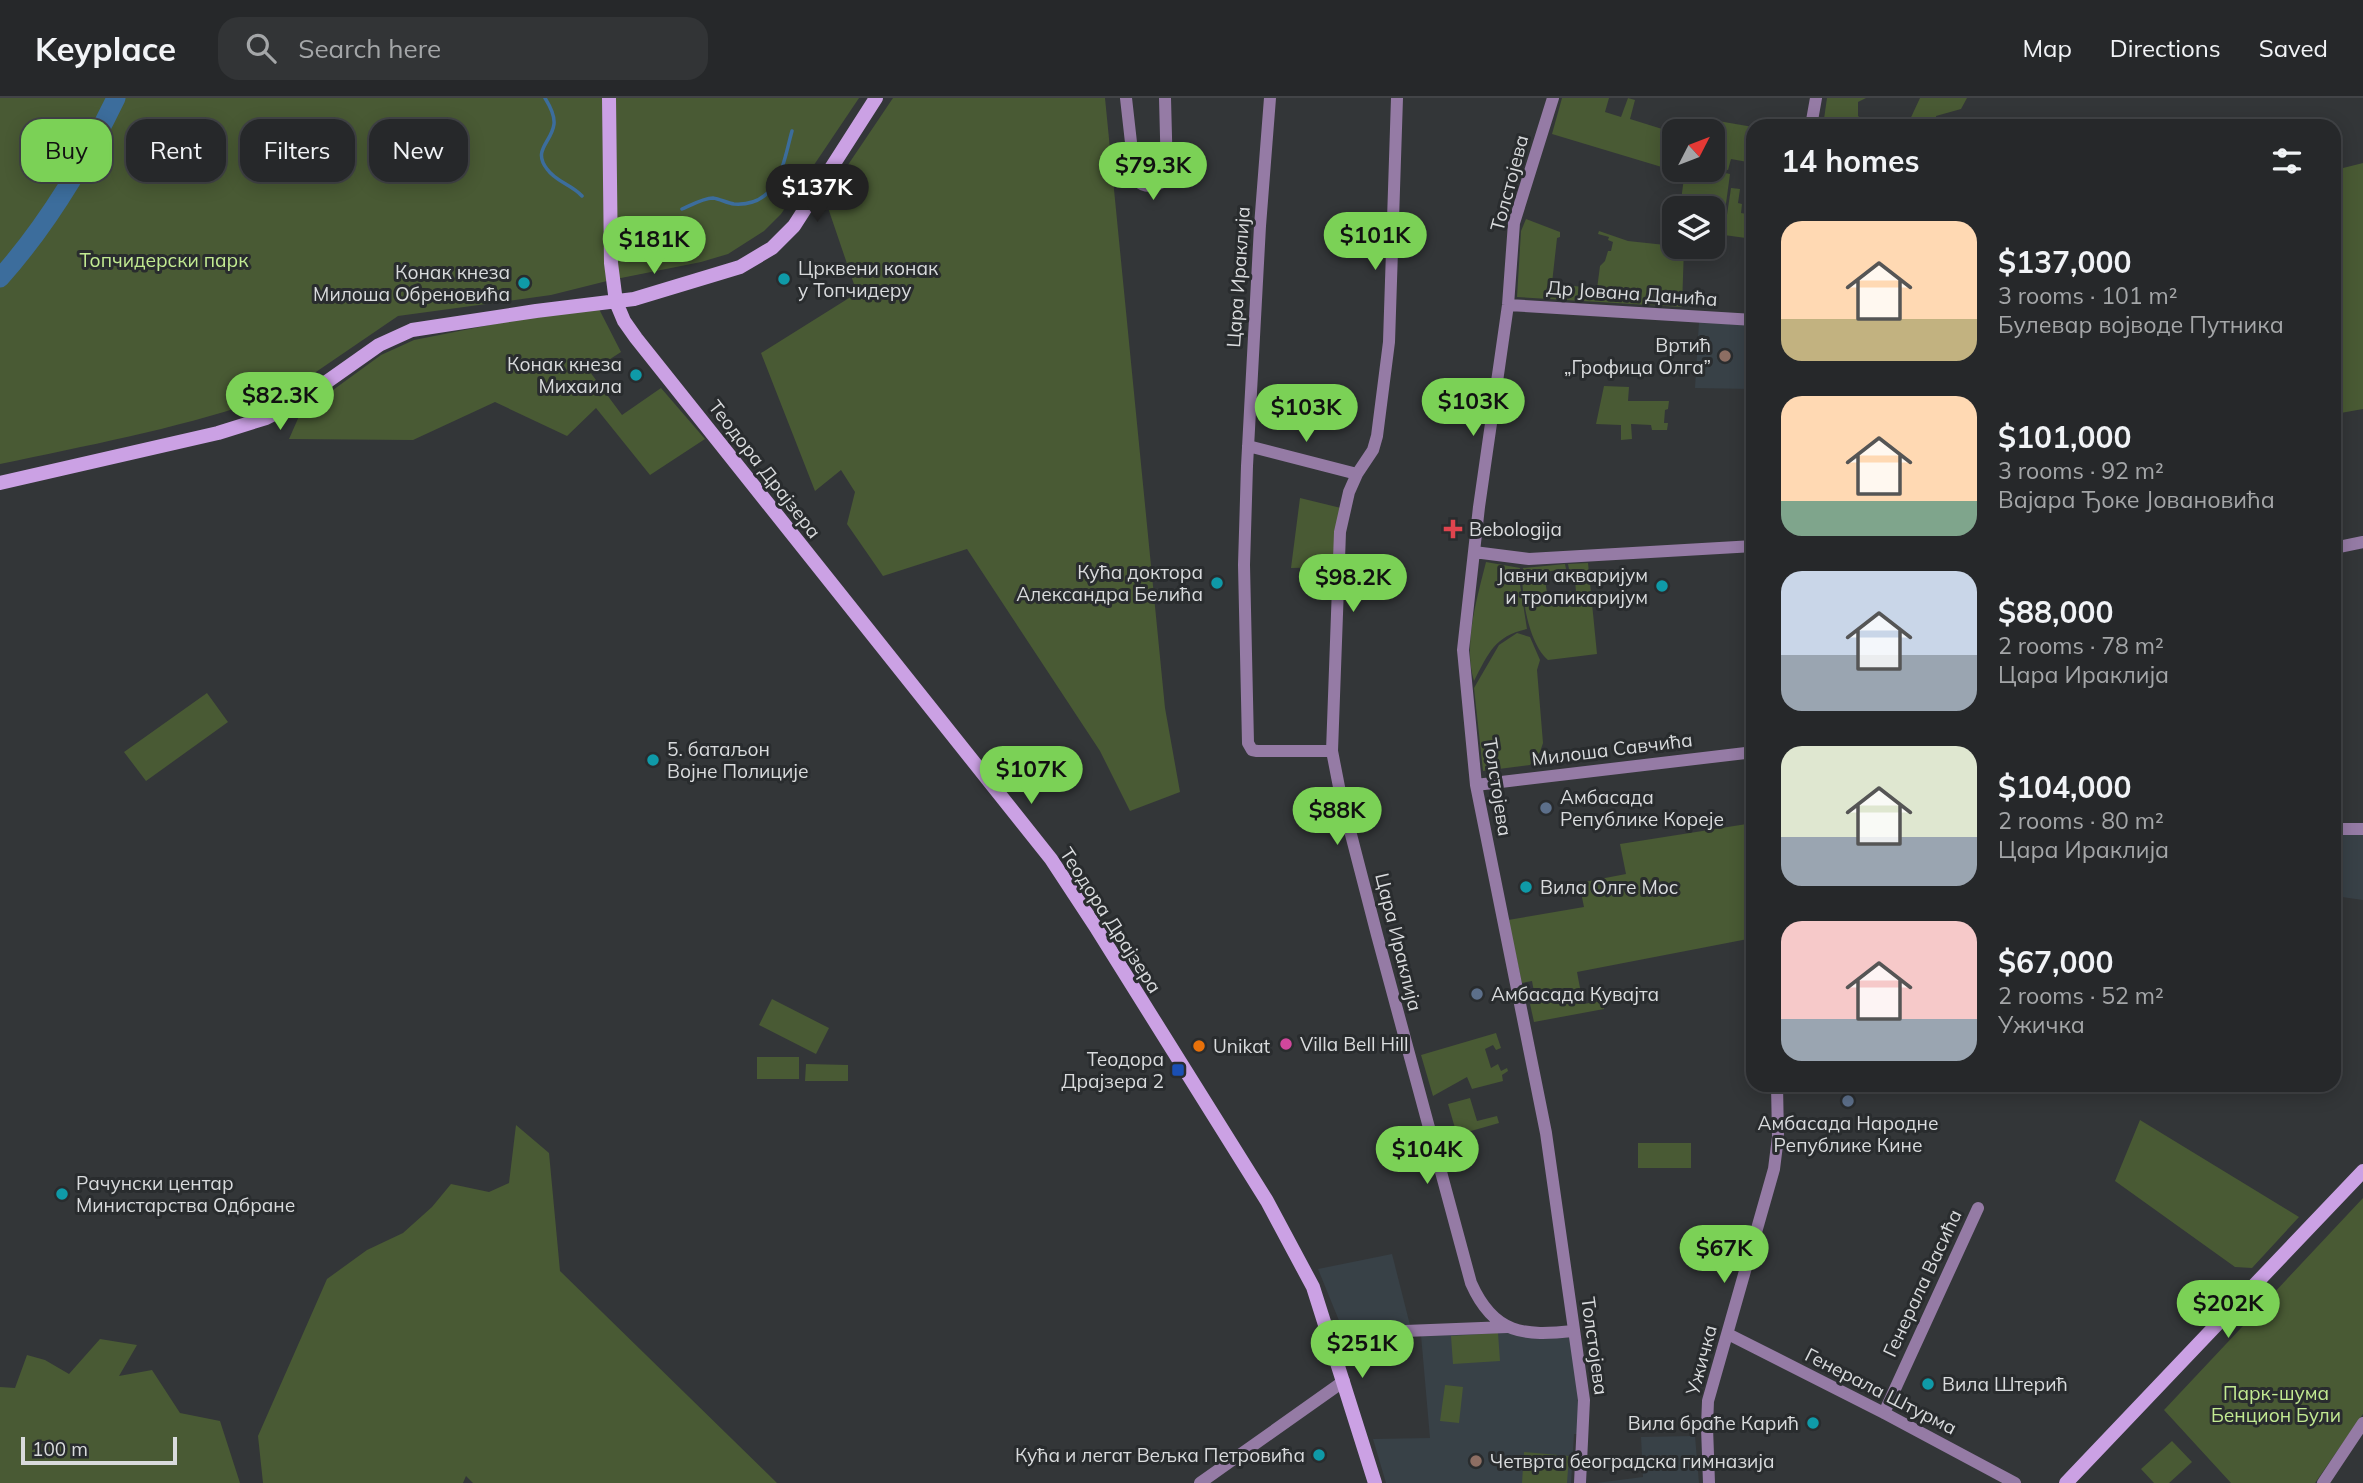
<!DOCTYPE html>
<meta charset="utf-8">
<style>
body{margin:0;font-family:Mulish,sans-serif;background:#323436;color:#f1f3f6;height:100vh;display:flex;flex-direction:column;font-size:26px;white-space:nowrap}
*{box-sizing:border-box;margin:0}
p{font-size:23px;color:#a4a6a8}
.icon{flex:none;width:38px;height:38px;fill:none;stroke:currentColor;stroke-width:2;stroke-linecap:round;stroke-linejoin:round}
.map{position:relative;flex:1;overflow:hidden}
.side{position:absolute;left:1746px;top:21px;width:595px;height:973px;display:flex;flex-direction:column;background:#26282a;border-radius:21px;box-shadow:0 4px 18px #0003,0 0 0 2px #424447}
.side>*{flex:none}
.hud{position:absolute;left:21px;top:21px;width:665px;height:63px;display:flex;gap:14px}
.needle{width:46px;rotate:48deg}
.fabs{position:absolute;left:1662px;top:21px;display:grid;gap:14px}
.fabs a{display:grid;place-items:center;width:63px;height:63px;border-radius:14px;background:#26282a;box-shadow:0 4px 18px #0003,0 0 0 2px #424447;font-size:35px}
.scale{position:absolute;left:21px;bottom:18px;width:156px;box-sizing:border-box;padding-left:7px;border:4px solid #d9dbdd;border-top:0;font-size:19px;line-height:24px;white-space:nowrap;color:#d9dbdd;-webkit-text-stroke:5px #292c2e;paint-order:stroke}
.price{position:absolute;translate:-50% -60px;padding:0 16px;border-radius:24px;background:#7bd156;color:#111;font-size:23px;line-height:46px;filter:drop-shadow(0 2px 4px #0008)}
.price::after{content:'';position:absolute;left:50%;top:42px;width:21px;height:16px;margin-left:-10px;background:inherit;clip-path:polygon(0 0,100% 0,50% 100%)}
.price.active{background:#222;color:#fff}
ul{padding:0;list-style:none}
li{display:flex;align-items:center;gap:21px;height:175px;padding:0 35px}
li span{display:grid;place-items:center;flex:none;width:196px;height:140px;border-radius:21px;color:#555}
li>.icon{margin-inline-start:auto}
span .icon{width:84px;height:84px;fill:#fffc;stroke-width:1}
li b{font-size:30px}
h2{display:flex;justify-content:space-between;align-items:center;height:84px;padding:0 35px;font-size:30px}
.tag{padding:0 24px;border-radius:21px;background:#26282a;box-shadow:0 4px 18px #0003,0 0 0 2px #424447;font-size:24px;line-height:63px}
.tag.active{background:#7bd156;color:#111}
header{display:flex;align-items:center;gap:42px;box-sizing:border-box;height:98px;padding:0 35px;background:#26282a;border-bottom:2px solid #424447}
header strong{font-size:33px}
nav{display:flex;gap:38px;margin-inline-start:auto;font-size:24px}
.search{width:490px;height:63px;background:#323436;display:flex;align-items:center;gap:18px;box-sizing:border-box;padding:0 24px;border-radius:21px;color:#a4a6a8;font-size:26px}
.map>svg:first-child{display:block}
</style>
<header>
<strong>Keyplace</strong>
<div class="search"><svg class="icon" aria-label="search" viewBox="0 0 24 24"><circle cx="10" cy="10" r="6"/><path d="M15 15l6 6"/></svg>Search here</div>
<nav><a>Map</a><a>Directions</a><a>Saved</a></nav>
</header>
<div class="map">
<svg width="2363" height="1385" viewBox="0 0 2363 1385">
<rect width="100%" height="100%" fill="#333638"/>
<path fill="#384147" d="M1699 224 1753 226V291L1695 290Z
M2334 737H2363V802L2335 798Z
M1392 1156 1410 1227 1342 1230 1318 1171Z
M1504 1231 1550 1240H1571L1581 1325V1336H1574L1571 1385H1386L1373 1341 1430 1340 1421 1237Z
M1695 1338 1699 1385H1596L1643 1379 1641 1339Z"/>
<path fill="#495a34" d="M0 0H859L781 116 764 133 728 156 701 164 611 182 551 197 398 218 291 291C198 327 98 345 0 366Z
M893 0H1105L1165 610 1180 694 1130 713 1100 653 967 451 883 478 847 426 855 394 841 372 815 393 761 255 857 195 825 101Z
M1562 0H1609L1605 14 1621 19 1628 0 1635 2 1630 21 1675 35 1665 70 1552 36Z
M1827 0H1866L1858 4V18L1870 28H1823Z
M1920 0H1967L1961 11 1936 18V28H1907Z
M1695 19 1753 29V65L1731 61 1728 72 1713 69V33H1692Z
M2363 65V311L2335 316V72Z
M1685 72H1710L1730 76 1722 135 1713 134V110H1680Z
M1731 90 1740 91 1738 105 1742 106 1741 115 1753 117V141L1724 137Z
M1526 121 1560 134V139L1557 140 1552 185 1597 191 1600 168 1605 163 1608 153H1611L1613 144 1608 142 1609 139 1598 136 1599 133 1628 143 1684 149 1682 209 1517 199 1521 133Z
M599 211 621 254 590 274 622 317 661 290 705 341 650 377 596 310 567 338 495 304 413 342 289 341 300 316 381 257 414 242 561 213Z
M1604 288 1629 289 1628 303H1669L1668 311 1665 312 1664 325H1668L1667 332H1652L1651 327 1631 326 1632 341 1621 342V327L1596 326Z
M1300 400 1341 410 1333 469 1291 470Z
M1486 464 1520 470 1519 480 1527 531C1495 538 1489 554 1474 583 1463 547 1477 500 1486 464Z
M1588 465 1597 556 1548 562C1528 545 1520 494 1523 470L1565 466 1566 471 1544 474 1547 495 1576 493 1574 472 1569 471 1568 466Z
M1517 535 1530 539 1540 562 1537 572 1543 645 1540 654 1530 667 1483 673 1474 590 1499 547Z
M207 595 228 624 146 683 124 654Z
M1753 725V840L1577 874 1583 906 1603 903 1604 911 1534 924 1530 906 1536 905 1532 883 1522 885 1508 822 1584 809 1579 785 1626 776 1620 746Z
M772 901 829 930 816 956 759 927Z
M1496 935 1501 950 1496 952 1493 947 1485 951 1491 970 1498 966 1501 973 1507 970 1508 973 1502 977 1503 983 1472 991 1467 979 1433 998 1421 957Z
M757 959H799V981H757Z
M806 966 848 967V983H805Z
M1470 1000 1477 1023 1497 1018 1499 1025 1457 1037 1448 1006Z
M2140 1022 2299 1119 2252 1170 2235 1169 2115 1083Z
M516 1027 549 1055 560 1173 777 1385H473L466 1378 463 1385H263L258 1338 327 1181 367 1152 403 1135 432 1109 451 1086 489 1094 509 1085Z
M1638 1045H1691V1070H1638Z
M2363 1100V1316L2315 1385H2231L2164 1312Z
M1498 1235 1500 1263 1453 1266 1451 1238Z
M100 1241 137 1247 119 1278 152 1272 180 1315 220 1323 240 1385H0V1289L15 1290 27 1257 45 1262 69 1276Z
M1445 1287 1463 1289 1459 1325 1440 1323Z
M2172 1343 2192 1364 2169 1385H2154L2141 1371Z
M1524 1354 1569 1358 1567 1385H1522Z"/>
<g fill="none" stroke-linecap="round" stroke-linejoin="round">
<path stroke="#3c6d9c" stroke-width="3.5" d="M545 0C550 8 555 17 554 26 552 44 532 52 547 71 556 84 571 86 582 98
M682 111C691 107 704 100 713 100 720 101 727 105 734 106 779 109 783 65 792 33"/>
<path stroke="#3c6d9c" stroke-width="19" d="M0 180C48 126 85 64 116 0"/>
<path stroke="#957ba5" stroke-width="12" d="M1126 0 1135 80C1143 92 1161 90 1167 77L1165 0
M1270 0 1260 128 1247 368 1244 467 1248 645 1252 652 1257 653H1332
M1397 0 1389 244 1377 338 1373 352 1357 376 1349 394 1340 434 1332 653 1340 694 1377 837 1471 1185C1494 1237 1524 1238 1574 1233
M1553 0 1514 125 1508 207 1479 409 1463 552 1476 687 1546 1035 1584 1302 1580 1385
M1811 28 1816 0
M1508 207 1754 222
M1248 348 1357 376
M2334 450 2363 444
M1474 454 1529 461 1754 448
M1476 687 1754 654
M2334 731H2363
M2140 987 2149 990
M1329 1236 1507 1229
M1728 1236 1884 1315 2015 1385
M1884 1315 1978 1110
M1200 1385 1344 1283
M1709 1385 1707 1329 1708 1303 1774 1071 1778 1039 1777 987
M2323 1385 2363 1325"/>
<path stroke="#cba1e4" stroke-width="14" d="M609 0 611 165 616 204 624 223 636 240 1051 761 1097 831 1267 1103 1313 1189 1375 1385
M0 385 218 335 266 320 301 302 379 247 412 232 536 213 634 201 740 169 772 150 794 128 876 0
M2066 1385 2363 1073"/>
</g>
<g fill="#0f9aa8" stroke="#292c2e" stroke-width="2.5">
<circle cx="784" cy="181" r="7"/>
<circle cx="524" cy="185" r="7"/>
<circle cx="636" cy="277" r="7"/>
<circle cx="1217" cy="485" r="7"/>
<circle cx="1662" cy="488" r="7"/>
<circle cx="653" cy="662" r="7"/>
<circle cx="1526" cy="789" r="7"/>
<circle cx="62" cy="1096" r="7"/>
<circle cx="1928" cy="1286" r="7"/>
<circle cx="1813" cy="1325" r="7"/>
<circle cx="1319" cy="1357" r="7"/>
</g>
<g fill="#8d6e63" stroke="#292c2e" stroke-width="2.5">
<circle cx="1725" cy="258" r="7"/>
<circle cx="1476" cy="1363" r="7"/>
</g>
<path fill="#e0444e" stroke="#292c2e" stroke-width="2.5" d="M1449.5 420.5h7v7h7v7h-7v7h-7v-7h-7v-7h7z"/>
<g fill="#5c6f8a" stroke="#292c2e" stroke-width="2.5">
<circle cx="1546" cy="710" r="7"/>
<circle cx="1477" cy="896" r="7"/>
<circle cx="1848" cy="1003" r="7"/>
</g>
<circle fill="#d1479c" stroke="#292c2e" stroke-width="2.5" cx="1286" cy="946" r="7"/>
<circle fill="#e8710a" stroke="#292c2e" stroke-width="2.5" cx="1199" cy="948" r="7"/>
<rect fill="#1a4fb4" stroke="#292c2e" stroke-width="2.5" x="1171" y="965" width="14" height="14" rx="3.5"/>
<g text-anchor="middle" dominant-baseline="central" stroke-width="6" stroke-linejoin="round" paint-order="stroke">
<g font-size="19" fill="#d9dbdd" stroke="#292c2e">
<text transform="translate(1509 85) rotate(-75)">Толстојева</text>
<text transform="translate(1238 179) rotate(-86)">Цара Ираклија</text>
<text transform="translate(1632 195) rotate(4)">Др Јована Данића</text>
<text transform="translate(765 371) rotate(52)">Теодора Драјзера</text>
<text transform="translate(1612 651) rotate(-7)">Милоша Савчића</text>
<text transform="translate(1498 689) rotate(81)">Толстојева</text>
<text transform="translate(1111 822) rotate(57)">Теодора Драјзера</text>
<text transform="translate(1399 844) rotate(76)">Цара Ираклија</text>
<text transform="translate(1922 1185) rotate(-65)">Генерала Васића</text>
<text transform="translate(1595 1248) rotate(82)">Толстојева</text>
<text transform="translate(1701 1262) rotate(-75)">Ужичка</text>
<text transform="translate(1881 1293) rotate(27)">Генерала Штурма</text>
</g>
<g font-size="19" fill="#c2ea92" stroke="#292c2e">
<text x="164" y="162">Топчидерски парк</text>
<text x="2276" y="1295">Парк-шума<tspan x="2276" dy="22">Бенцион Були</tspan></text>
</g>
<g font-size="19" fill="#d9dbdd" stroke="#292c2e" text-anchor="start">
<text x="798" y="170">Црквени конак<tspan x="798" dy="22">у Топчидеру</tspan></text>
<text x="510" y="174" text-anchor="end">Конак кнеза<tspan x="510" dy="22">Милоша Обреновића</tspan></text>
<text x="1711" y="247" text-anchor="end">Вртић<tspan x="1711" dy="22">„Грофица Олга”</tspan></text>
<text x="622" y="266" text-anchor="end">Конак кнеза<tspan x="622" dy="22">Михаила</tspan></text>
<text x="1469" y="431">Bebologija</text>
<text x="1203" y="474" text-anchor="end">Кућа доктора<tspan x="1203" dy="22">Александра Белића</tspan></text>
<text x="1648" y="477" text-anchor="end">Јавни акваријум<tspan x="1648" dy="22">и тропикаријум</tspan></text>
<text x="667" y="651">5. батаљон<tspan x="667" dy="22">Војне Полиције</tspan></text>
<text x="1560" y="699">Амбасада<tspan x="1560" dy="22">Републике Кореје</tspan></text>
<text x="1540" y="789">Вила Олге Мос</text>
<text x="1491" y="896">Амбасада Кувајта</text>
<text x="1300" y="946">Villa Bell Hill</text>
<text x="1213" y="948">Unikat</text>
<text x="1164" y="961" text-anchor="end">Теодора<tspan x="1164" dy="22">Драјзера 2</tspan></text>
<text x="1848" y="1025" text-anchor="middle">Амбасада Народне<tspan x="1848" dy="22">Републике Кине</tspan></text>
<text x="76" y="1085">Рачунски центар<tspan x="76" dy="22">Министарства Одбране</tspan></text>
<text x="1942" y="1286">Вила Штерић</text>
<text x="1799" y="1325" text-anchor="end">Вила браће Карић</text>
<text x="1305" y="1357" text-anchor="end">Кућа и легат Вељка Петровића</text>
<text x="1490" y="1363">Четврта београдска гимназија</text>
</g>
</g>
</svg>
<div class="fabs">
<a><svg class="needle" viewBox="-14 -14 28 28"><path d="M0-13l5 13h-10z" fill="#e53935"/><path d="M0 13l5-13h-10z" fill="#a4a6a8"/></svg></a>
<a><svg class="icon" aria-label="layers" viewBox="0 0 24 24"><path d="M12 4l9 5-9 5-9-5zM3 14l9 5 9-5"/></svg></a>
</div>
<div class="scale">100 m</div>
<b class="price" style="left:1153px;top:104px">$79.3K</b>
<b class="price active" style="left:817px;top:126px">$137K</b>
<b class="price" style="left:1375px;top:174px">$101K</b>
<b class="price" style="left:654px;top:178px">$181K</b>
<b class="price" style="left:280px;top:334px">$82.3K</b>
<b class="price" style="left:1473px;top:340px">$103K</b>
<b class="price" style="left:1306px;top:346px">$103K</b>
<b class="price" style="left:1353px;top:516px">$98.2K</b>
<b class="price" style="left:1031px;top:708px">$107K</b>
<b class="price" style="left:1337px;top:749px">$88K</b>
<b class="price" style="left:1427px;top:1088px">$104K</b>
<b class="price" style="left:1724px;top:1187px">$67K</b>
<b class="price" style="left:2228px;top:1242px">$202K</b>
<b class="price" style="left:1362px;top:1282px">$251K</b>
<div class="hud">
<a class="tag active">Buy</a>
<a class="tag">Rent</a>
<a class="tag">Filters</a>
<a class="tag">New</a>
</div>
<section class="side">
<h2>14 homes<svg class="icon" aria-label="filters" viewBox="0 0 24 24"><path d="M4 7h16M4 17h16"/><circle cx="9" cy="7" r="2"/><circle cx="15" cy="17" r="2"/></svg></h2>
<ul>
<li><span style="background:linear-gradient(#ffd9b3 70%,#c2b280 0)"><svg class="icon" aria-label="home" viewBox="0 0 24 24"><path d="M3 11l9-7 9 7M6 9v11h12V9"/></svg></span><div><b>$137,000</b><p>3 rooms · 101 m²</p><p>Булевар војводе Путника</p></div></li>
<li><span style="background:linear-gradient(#ffd9b3 75%,#7fa58c 0)"><svg class="icon" aria-label="home" viewBox="0 0 24 24"><path d="M3 11l9-7 9 7M6 9v11h12V9"/></svg></span><div><b>$101,000</b><p>3 rooms · 92 m²</p><p>Вајара Ђоке Јовановића</p></div></li>
<li><span style="background:linear-gradient(#c9d6e8 60%,#9aa5b1 0)"><svg class="icon" aria-label="home" viewBox="0 0 24 24"><path d="M3 11l9-7 9 7M6 9v11h12V9"/></svg></span><div><b>$88,000</b><p>2 rooms · 78 m²</p><p>Цара Ираклија</p></div></li>
<li><span style="background:linear-gradient(#dfe7d0 65%,#9aa5b1 0)"><svg class="icon" aria-label="home" viewBox="0 0 24 24"><path d="M3 11l9-7 9 7M6 9v11h12V9"/></svg></span><div><b>$104,000</b><p>2 rooms · 80 m²</p><p>Цара Ираклија</p></div></li>
<li><span style="background:linear-gradient(#f6c9c9 70%,#9aa5b1 0)"><svg class="icon" aria-label="home" viewBox="0 0 24 24"><path d="M3 11l9-7 9 7M6 9v11h12V9"/></svg></span><div><b>$67,000</b><p>2 rooms · 52 m²</p><p>Ужичка</p></div></li>
</ul>
</section>
</div>
